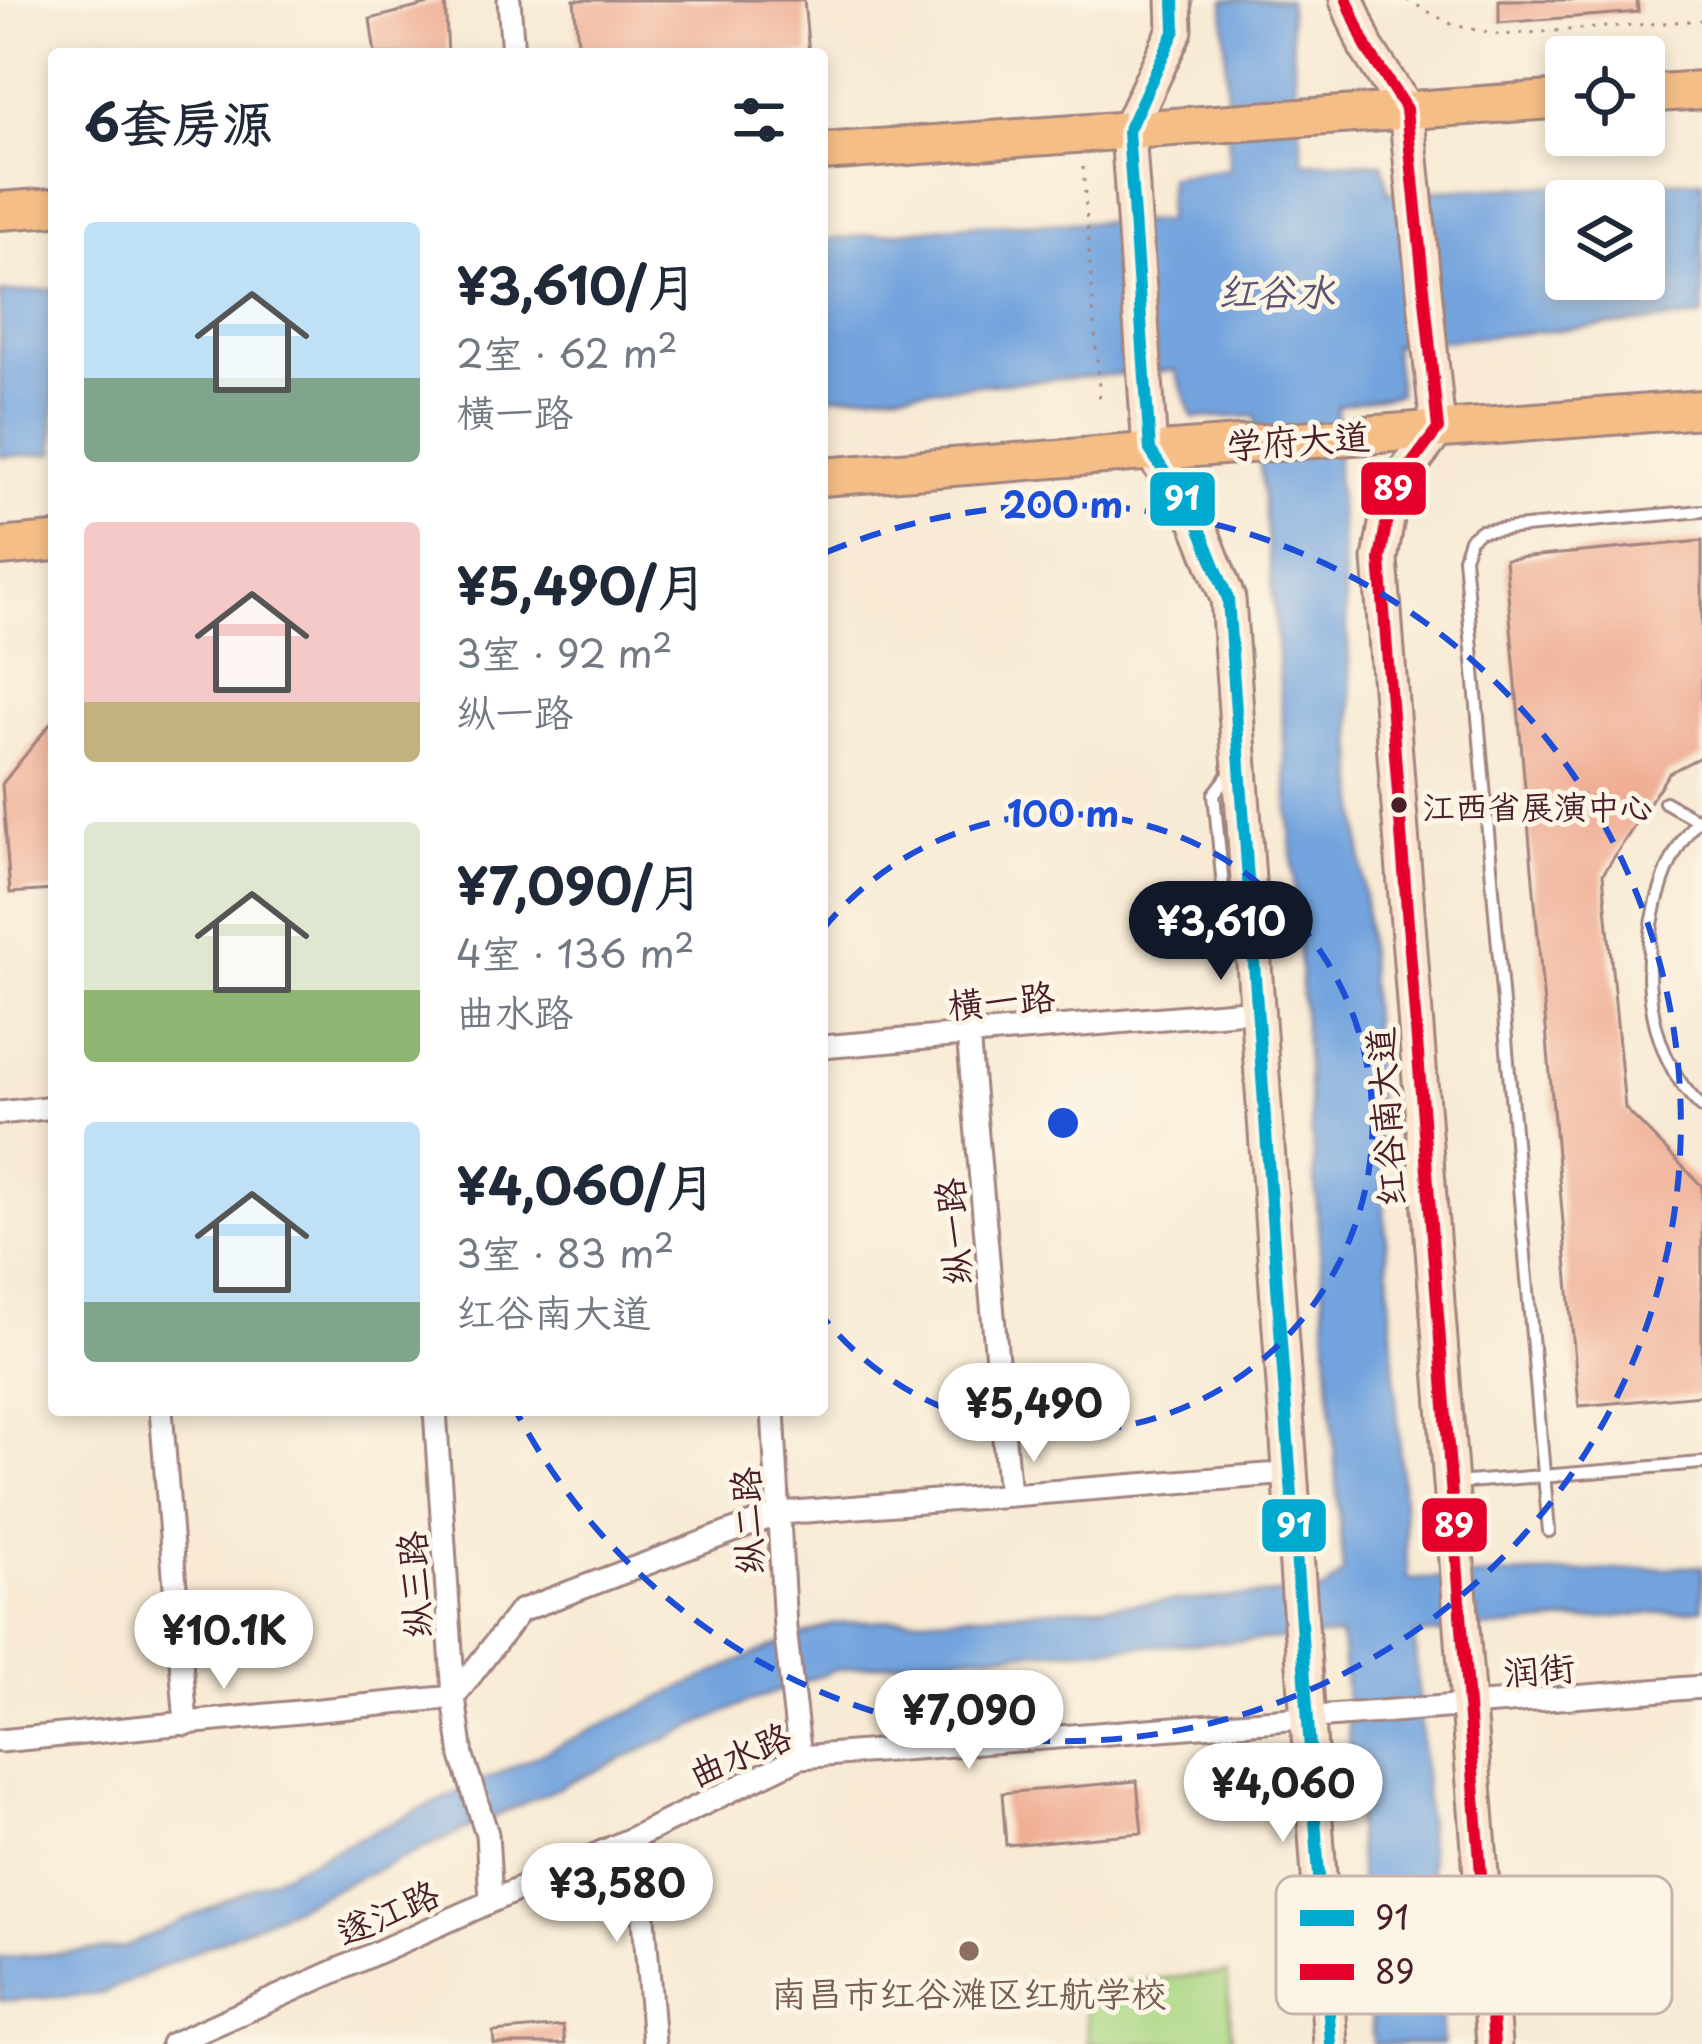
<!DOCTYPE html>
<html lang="zh">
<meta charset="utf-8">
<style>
body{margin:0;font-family:"Playpen Sans","LXGW WenKai TC",sans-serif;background:#f6f6f7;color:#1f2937;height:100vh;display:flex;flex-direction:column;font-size:45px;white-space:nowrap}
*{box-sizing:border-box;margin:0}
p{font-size:39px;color:#747a83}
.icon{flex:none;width:66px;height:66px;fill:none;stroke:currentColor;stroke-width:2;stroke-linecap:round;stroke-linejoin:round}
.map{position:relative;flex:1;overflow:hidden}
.side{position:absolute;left:48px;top:48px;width:780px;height:1368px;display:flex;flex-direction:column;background:#fff;border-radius:12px;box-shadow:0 6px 18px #0003}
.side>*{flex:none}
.fabs{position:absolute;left:1545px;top:36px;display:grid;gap:24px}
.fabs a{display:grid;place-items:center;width:120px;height:120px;border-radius:12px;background:#fff;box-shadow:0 6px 18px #0003;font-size:60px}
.price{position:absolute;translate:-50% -102px;padding:0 27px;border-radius:42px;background:#fff;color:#222;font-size:39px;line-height:78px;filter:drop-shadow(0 3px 6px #0008)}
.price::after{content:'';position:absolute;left:50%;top:72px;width:36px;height:27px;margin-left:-18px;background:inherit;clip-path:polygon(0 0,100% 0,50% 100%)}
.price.selected{background:#111827;color:#fff}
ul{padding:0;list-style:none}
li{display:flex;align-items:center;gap:36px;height:300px;padding:0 36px}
li span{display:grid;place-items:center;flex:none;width:336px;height:240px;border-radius:12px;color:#555}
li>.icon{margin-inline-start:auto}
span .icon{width:144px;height:144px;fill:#fffc;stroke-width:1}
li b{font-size:51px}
h2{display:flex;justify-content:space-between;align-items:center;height:144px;padding:0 36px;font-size:51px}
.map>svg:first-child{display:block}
</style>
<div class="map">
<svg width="1702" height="2044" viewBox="0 0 1702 2044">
<rect width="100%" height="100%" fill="#fcf5e5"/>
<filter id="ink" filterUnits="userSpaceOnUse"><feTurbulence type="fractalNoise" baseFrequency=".00833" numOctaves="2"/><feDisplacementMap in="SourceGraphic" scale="24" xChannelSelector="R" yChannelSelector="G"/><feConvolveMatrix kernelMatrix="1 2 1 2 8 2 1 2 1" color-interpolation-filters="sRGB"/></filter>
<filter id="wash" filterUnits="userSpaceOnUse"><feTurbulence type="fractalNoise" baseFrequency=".004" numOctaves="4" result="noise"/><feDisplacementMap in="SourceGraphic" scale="48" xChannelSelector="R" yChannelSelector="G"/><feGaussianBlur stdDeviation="2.7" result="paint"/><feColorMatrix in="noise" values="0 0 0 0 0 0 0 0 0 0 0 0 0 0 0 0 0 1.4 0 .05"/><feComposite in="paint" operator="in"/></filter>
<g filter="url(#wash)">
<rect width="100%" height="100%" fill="#f8ead4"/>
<path fill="#abd784" stroke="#7a7b58" stroke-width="3" d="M1227 1973 1232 2044H1088L1084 1985Z"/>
<path fill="#73a4de" stroke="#5e6284" stroke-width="3" fill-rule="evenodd" d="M1224 0H1288L1303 162 1382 163 1388 192 1702 180V317L1393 345 1399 394 1337 406V475L1408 1580 1702 1566V1609L1414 1635 1443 2044H1373L1341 1636 933 1657 835 1670 751 1701 101 1994 0 2001V1958L123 1948 757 1653 831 1624 1323 1591 1343 1573 1275 615 1255 416 1193 418 1175 370 822 397V240L968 225 1166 221 1169 177 1229 169ZM1566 201H1644V279H1566Z
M54 289V453L0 457V293Z"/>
<g id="blocks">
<path fill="#f0ae94" d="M445 0 448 54H375L370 19Z
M574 0H804L809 54H579Z
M1499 0H1637L1638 12 1499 23Z
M1702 541V756L1669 773 1603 874 1625 1108 1702 1186V1395L1579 1406 1505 559Z
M54 719V890L10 893 2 784Z
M1137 1781 1142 1833 1006 1845 1002 1793Z
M563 2026 565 2044H494L493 2032Z"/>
</g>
</g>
<g filter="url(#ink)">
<use href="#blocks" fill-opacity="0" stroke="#a18480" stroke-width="3"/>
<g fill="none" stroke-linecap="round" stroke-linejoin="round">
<g stroke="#a18480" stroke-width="16">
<path id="service" d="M1231 772 1214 794 1223 887 1239 917
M1665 802 1697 820
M1702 815C1634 887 1628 1040 1702 1107
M1455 1483 1702 1463
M1549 1531 1464 557 1470 539 1480 531 1702 511"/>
</g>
<g stroke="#a18480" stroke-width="27">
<path id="minor" d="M509 0 513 54
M968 1034 1009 1495
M822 1047 1258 1010
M0 1113 54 1107
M161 1410 186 1724
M435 1410 454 1697 462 1756 487 1834 491 1900
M773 1410 785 1628 800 1757
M0 1741 454 1697 520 1611 781 1513 1292 1473
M631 1839 641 1881 654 2044
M172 2044 631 1839 800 1757 1702 1687"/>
</g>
<g stroke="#a18480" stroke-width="39">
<path id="secondary" d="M1174 0 1175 30 1128 131 1150 450 1197 521 1228 599 1331 2044
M1347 0 1366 47 1406 109 1438 429 1392 490 1380 559 1494 2044"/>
</g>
<g stroke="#a18480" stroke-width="42">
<path id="primary" d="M1644 94 1702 90
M822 152 1566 99
M0 211 54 207
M822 477 1702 409
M0 547 54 542"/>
</g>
<path stroke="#a18480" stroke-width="3" stroke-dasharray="3 9" stroke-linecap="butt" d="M1407 0 1453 25 1500 35 1702 20
M1083 167 1100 402"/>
<use href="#service" stroke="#fff" stroke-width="10"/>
<use href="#minor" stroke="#fff" stroke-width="21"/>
<use href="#secondary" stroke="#fbe5cf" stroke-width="33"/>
<use href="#primary" stroke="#f6be87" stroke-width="36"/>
<g stroke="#fcf5e5" stroke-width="21">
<path id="bus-1" d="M1174 0 1175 30 1128 131 1150 450 1197 521 1228 599 1331 2044"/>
</g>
<g stroke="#fcf5e5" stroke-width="21">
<path id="bus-2" d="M1347 0 1366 47 1406 109 1438 429 1392 490 1380 559 1494 2044"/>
</g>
<use href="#bus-1" stroke="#00a9ce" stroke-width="12"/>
<use href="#bus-2" stroke="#e4002b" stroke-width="12"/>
</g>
</g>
<g fill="none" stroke="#1d4ed8" stroke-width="6" stroke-dasharray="21 15">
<path d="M823 929A309 309 0 1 1 823 1317"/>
<path d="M827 552A618 618 0 1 1 517 1413"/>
</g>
<circle fill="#4a1f2b" stroke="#fcf5e5" stroke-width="4.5" cx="1399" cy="805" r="10"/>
<circle fill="#8d6e63" stroke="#fcf5e5" stroke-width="4.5" cx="969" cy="1951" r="12"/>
<g text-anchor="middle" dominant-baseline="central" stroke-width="10" stroke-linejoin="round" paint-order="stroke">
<g font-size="33" fill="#4a1f2b" stroke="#fcf5e5" text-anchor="start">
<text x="1422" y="805">江西省展演中心</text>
</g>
<g font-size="36" fill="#4a1f2b" stroke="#fcf5e5">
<text transform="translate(1298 439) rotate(-4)">学府大道</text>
<text transform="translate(1001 999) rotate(-5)">横一路</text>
<text transform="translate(1384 1117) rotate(-94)">红谷南大道</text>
<text transform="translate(952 1232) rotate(-95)">纵一路</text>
<text transform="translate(746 1521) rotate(-93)">纵二路</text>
<text transform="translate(413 1585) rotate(-94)">纵三路</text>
<text transform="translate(1539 1668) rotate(-5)">润街</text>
<text transform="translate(739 1753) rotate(-23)">曲水路</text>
<text transform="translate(387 1911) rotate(-24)">遂江路</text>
</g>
<g font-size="36" fill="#785e54" stroke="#fcf5e5">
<text x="969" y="1992">南昌市红谷滩区红航学校</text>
</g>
<g font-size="39" font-style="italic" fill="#5a5473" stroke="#fcf5e5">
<text x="1276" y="289">红谷水</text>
</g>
</g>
<rect x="1276" y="1876" width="396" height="138" rx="18" fill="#fcf5e5" stroke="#c7b5ad" stroke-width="3"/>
<rect x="1300" y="1910" width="54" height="16" fill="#00a9ce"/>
<rect x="1300" y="1964" width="54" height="16" fill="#e4002b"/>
<g font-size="33" fill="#4a1f2b">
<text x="1375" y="1930">91</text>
<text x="1375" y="1984">89</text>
</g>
<circle cx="1063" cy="1123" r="18" fill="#1d4ed8" stroke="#fcf5e5" stroke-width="6"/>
<g font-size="36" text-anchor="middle" font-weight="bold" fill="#1d4ed8" stroke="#fcf5e5" stroke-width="10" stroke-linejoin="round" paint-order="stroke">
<text x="1063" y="518">200 m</text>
<text x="1063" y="827">100 m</text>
</g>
<g stroke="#fcf5e5" stroke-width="4.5">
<rect x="1359" y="460" width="69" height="57" rx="12" fill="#e4002b"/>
<rect x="1148" y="470" width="69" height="58" rx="12" fill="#00a9ce"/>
<rect x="1420" y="1496" width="69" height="58" rx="12" fill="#e4002b"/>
<rect x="1260" y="1497" width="68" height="57" rx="12" fill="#00a9ce"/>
</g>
<g font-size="33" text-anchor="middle" font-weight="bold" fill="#fff">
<text x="1393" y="500">89</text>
<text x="1182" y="510">91</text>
<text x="1454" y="1537">89</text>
<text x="1294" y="1537">91</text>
</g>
</svg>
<div class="fabs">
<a><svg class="icon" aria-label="locate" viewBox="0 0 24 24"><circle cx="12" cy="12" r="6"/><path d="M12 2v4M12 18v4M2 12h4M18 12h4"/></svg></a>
<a><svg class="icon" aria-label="layers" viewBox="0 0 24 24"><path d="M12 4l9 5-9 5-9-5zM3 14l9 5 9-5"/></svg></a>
</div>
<b class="price selected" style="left:1221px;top:983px">¥3,610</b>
<b class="price" style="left:1034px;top:1465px">¥5,490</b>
<b class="price" style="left:224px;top:1692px">¥10.1K</b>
<b class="price" style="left:969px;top:1772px">¥7,090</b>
<b class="price" style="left:1283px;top:1845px">¥4,060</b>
<b class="price" style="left:617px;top:1945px">¥3,580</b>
<section class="side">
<h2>6套房源<svg class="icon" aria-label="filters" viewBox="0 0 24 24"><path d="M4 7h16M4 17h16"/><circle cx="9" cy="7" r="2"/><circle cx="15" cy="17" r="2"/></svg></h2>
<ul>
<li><span style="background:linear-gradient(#bfe0f5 65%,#7fa58c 0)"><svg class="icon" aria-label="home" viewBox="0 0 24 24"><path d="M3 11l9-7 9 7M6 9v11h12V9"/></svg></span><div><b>¥3,610/月</b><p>2室 · 62 m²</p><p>横一路</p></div></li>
<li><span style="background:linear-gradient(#f6c9c9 75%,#c2b280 0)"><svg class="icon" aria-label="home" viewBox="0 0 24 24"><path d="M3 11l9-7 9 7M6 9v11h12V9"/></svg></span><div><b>¥5,490/月</b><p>3室 · 92 m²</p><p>纵一路</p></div></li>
<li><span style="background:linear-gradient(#dfe7d0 70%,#8fb573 0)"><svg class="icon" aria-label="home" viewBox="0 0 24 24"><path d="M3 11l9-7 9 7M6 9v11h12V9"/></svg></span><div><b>¥7,090/月</b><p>4室 · 136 m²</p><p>曲水路</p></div></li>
<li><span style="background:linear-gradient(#bfe0f5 75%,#7fa58c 0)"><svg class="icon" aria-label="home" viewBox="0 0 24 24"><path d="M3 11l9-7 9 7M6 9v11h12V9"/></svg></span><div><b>¥4,060/月</b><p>3室 · 83 m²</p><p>红谷南大道</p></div></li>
</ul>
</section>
</div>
